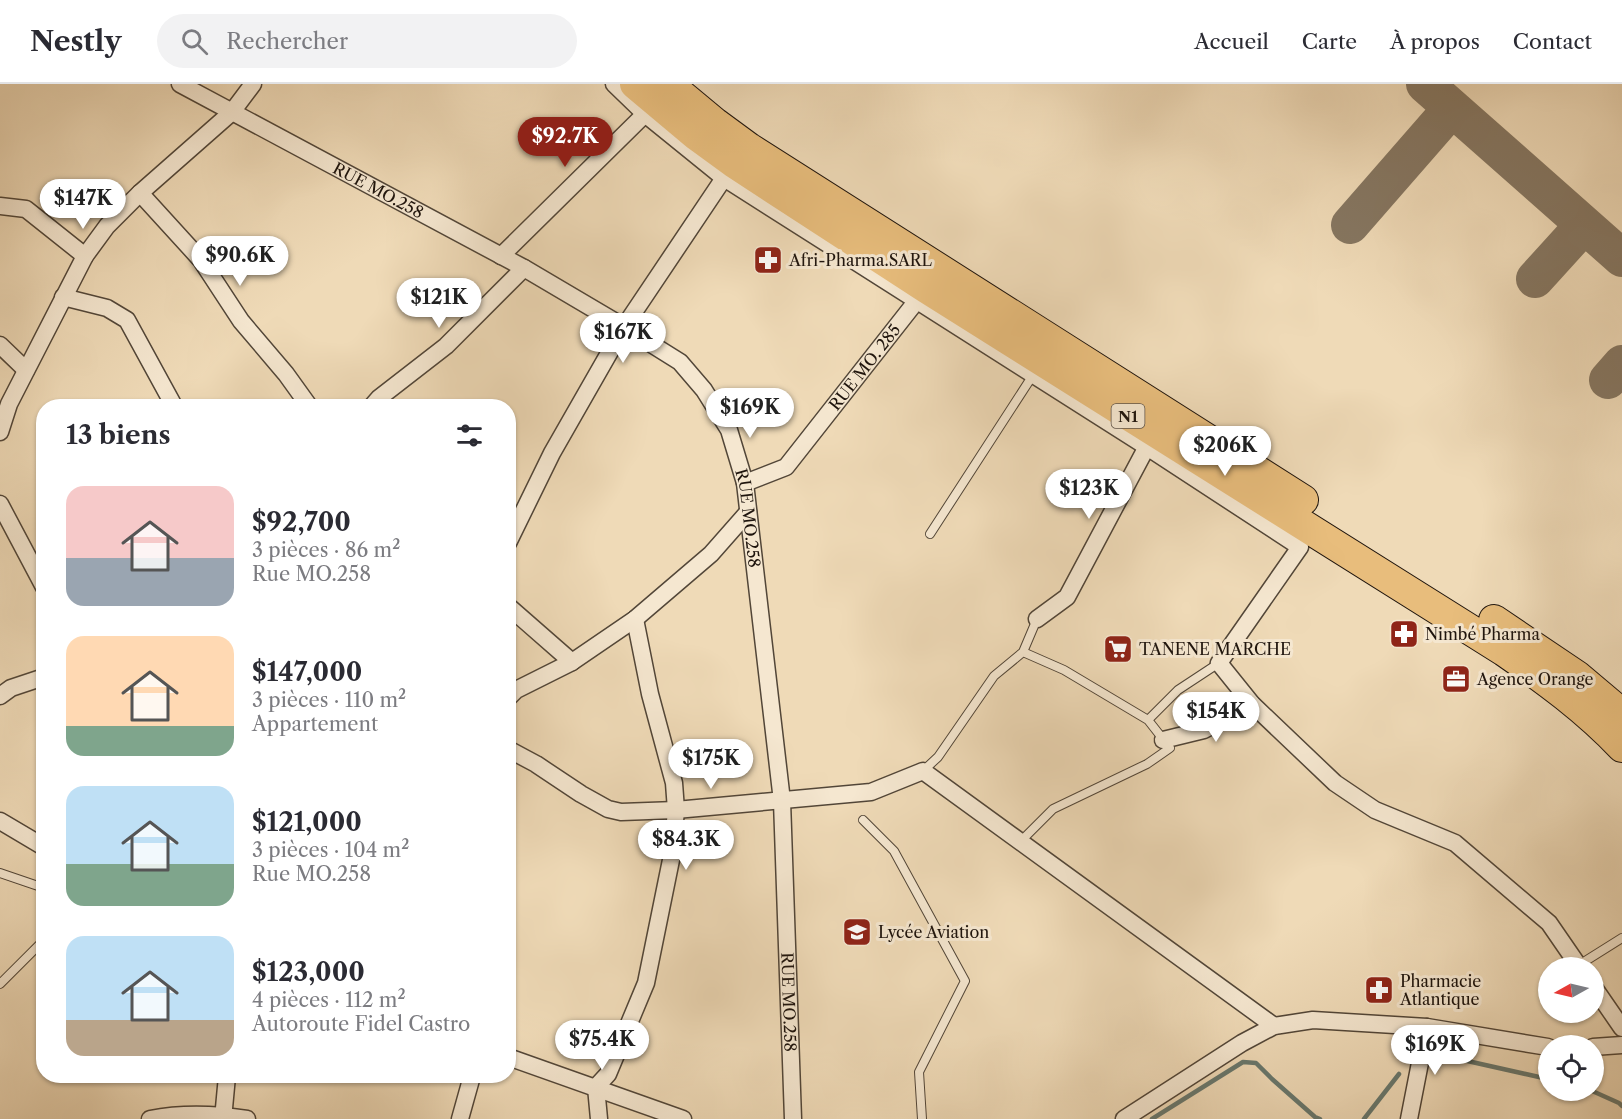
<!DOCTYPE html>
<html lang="fr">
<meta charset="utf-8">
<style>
body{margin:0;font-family:"Libre Caslon Text",serif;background:#f2f2f3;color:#2b2b33;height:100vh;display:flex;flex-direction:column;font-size:22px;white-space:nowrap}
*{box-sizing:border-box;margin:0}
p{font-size:20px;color:#7c7c81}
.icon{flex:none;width:33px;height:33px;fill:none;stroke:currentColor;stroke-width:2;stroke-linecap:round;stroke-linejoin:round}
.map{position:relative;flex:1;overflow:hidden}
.panel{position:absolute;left:36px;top:315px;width:480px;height:684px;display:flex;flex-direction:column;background:#fff;border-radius:24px;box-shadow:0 2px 4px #0004}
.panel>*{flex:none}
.needle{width:39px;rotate:262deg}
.fabs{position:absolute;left:1538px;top:873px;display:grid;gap:12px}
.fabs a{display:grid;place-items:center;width:66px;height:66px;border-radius:50%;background:#fff;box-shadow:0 2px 4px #0004;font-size:30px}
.price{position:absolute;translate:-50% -51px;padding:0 14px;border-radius:21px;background:#fff;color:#222;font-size:20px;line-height:39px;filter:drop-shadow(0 2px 3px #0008)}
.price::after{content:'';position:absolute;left:50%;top:36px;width:18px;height:14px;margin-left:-9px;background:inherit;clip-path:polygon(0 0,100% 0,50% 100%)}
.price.selected{background:#8f2418;color:#fff}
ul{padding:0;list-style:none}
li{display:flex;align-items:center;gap:18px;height:150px;padding:0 30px}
li span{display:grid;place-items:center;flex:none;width:168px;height:120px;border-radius:18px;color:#555}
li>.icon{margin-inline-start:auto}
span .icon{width:72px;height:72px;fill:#fffc;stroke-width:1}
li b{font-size:26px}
h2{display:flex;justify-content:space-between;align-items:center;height:72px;padding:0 30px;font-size:26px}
header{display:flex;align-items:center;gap:36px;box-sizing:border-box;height:84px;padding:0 30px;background:#fff;border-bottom:2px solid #e1e1e2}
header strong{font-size:28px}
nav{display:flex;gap:33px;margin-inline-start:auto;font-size:21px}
.search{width:420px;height:54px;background:#f2f2f3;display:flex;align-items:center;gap:15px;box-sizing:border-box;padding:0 21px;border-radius:33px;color:#7c7c81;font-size:22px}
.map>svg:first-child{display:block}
</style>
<header>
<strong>Nestly</strong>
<div class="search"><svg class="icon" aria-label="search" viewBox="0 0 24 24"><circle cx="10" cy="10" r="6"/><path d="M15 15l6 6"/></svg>Rechercher</div>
<nav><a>Accueil</a><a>Carte</a><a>À propos</a><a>Contact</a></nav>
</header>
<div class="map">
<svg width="1622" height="1035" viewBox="0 0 1622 1035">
<rect width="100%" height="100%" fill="#efdab7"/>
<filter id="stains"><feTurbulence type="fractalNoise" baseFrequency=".00333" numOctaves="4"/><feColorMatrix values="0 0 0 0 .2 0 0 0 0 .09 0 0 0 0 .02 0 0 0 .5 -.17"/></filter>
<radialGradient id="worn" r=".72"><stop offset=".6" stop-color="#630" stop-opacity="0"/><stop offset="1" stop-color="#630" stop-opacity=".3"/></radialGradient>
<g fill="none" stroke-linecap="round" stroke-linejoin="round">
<path stroke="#68786e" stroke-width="4.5" d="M1454 974 1548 995
M1590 1006 1619 1019 1622 1022
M1152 1035 1243 978 1256 979 1272 995 1315 1033 1320 1035
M1364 1035 1399 990"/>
<path stroke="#867762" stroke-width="38" d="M1425 0 1622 174
M1350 141 1452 24
M1535 195 1584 141
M1608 296 1622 280"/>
<g stroke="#524638" stroke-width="10">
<path id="lane" d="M930 450 1033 291
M1023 568 1064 586 1148 636 1178 606 1219 579
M923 687 938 673 994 592 1023 568 1037 535
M863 736 894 767 965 897 919 988 922 1035
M1020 758 1053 725 1147 680 1170 664 1148 636
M0 789 44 804
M1579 881 1622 854
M0 900 44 856"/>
</g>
<g stroke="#524638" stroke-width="19">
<g id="street">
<path id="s1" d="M180 0 524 184 624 243 680 278 704 306 729 346 745 399 782 717 793 1035"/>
<path d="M614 0 645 30 724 94 1147 363 1300 463 1219 579 1252 620 1335 699 1375 726 1455 759 1549 839 1580 884"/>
<path d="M140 109 201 176 241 237 286 290 309 322"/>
<path d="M0 122 26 125 85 172"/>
<path d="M501 172 645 30 650 22"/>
<path d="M63 213 107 224 127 236 174 322"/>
<path d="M0 261 26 286"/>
<path d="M372 322 379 314 446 262 524 184"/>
<path d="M0 348 9 320 85 172 107 142 140 109 232 28 253 0"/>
<path id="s2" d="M745 399 786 383 922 210"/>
<path d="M0 420 44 503"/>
<path d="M508 459 552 369 624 243 724 94"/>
<path d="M508 522 572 578"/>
<path d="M1037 535 1067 513 1151 355"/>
<path d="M0 612 11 604 44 593"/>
<path d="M508 614 516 606 572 578 635 535 711 470 748 428"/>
<path d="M1163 656 1204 646 1252 620"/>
<path d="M508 665 536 680 581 710 608 725 621 728 676 726 871 708 923 687 1274 942"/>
<path d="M0 737 44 763"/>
<path d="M1593 902 1622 944"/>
<path d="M1593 963 1622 961"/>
<path d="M508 973 683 1035"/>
<path d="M150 1035C182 1029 215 1030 247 1035"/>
<path d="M223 1035 227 992"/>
<path d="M460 1035 472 992"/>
<path d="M599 1035 596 1003 608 990 646 899 672 771 676 726 674 699 650 610 635 535"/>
<path d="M1124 1035 1242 959 1274 942 1313 936 1427 943 1548 963"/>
<path d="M1409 1035 1427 943"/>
</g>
</g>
<g stroke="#1e140d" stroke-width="32">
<path id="highway" d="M635 0 697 52 734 79 926 204 1504 567C1546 596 1587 626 1622 663
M668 0 715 39 749 64 1303 416
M1494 536 1577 592 1622 630"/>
</g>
<use href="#lane" stroke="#f5e7d0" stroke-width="8"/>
<use href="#street" stroke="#f5e7d0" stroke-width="16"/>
<use href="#highway" stroke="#e8bd7c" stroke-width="30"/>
</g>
<defs>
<g id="pharmacy-square" transform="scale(1.5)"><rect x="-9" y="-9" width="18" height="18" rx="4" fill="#8f2418" stroke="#f5e7d0"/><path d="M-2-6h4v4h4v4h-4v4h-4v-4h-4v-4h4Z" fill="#fff"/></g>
<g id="supermarket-square" transform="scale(1.5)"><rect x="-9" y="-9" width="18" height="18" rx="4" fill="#8f2418" stroke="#f5e7d0"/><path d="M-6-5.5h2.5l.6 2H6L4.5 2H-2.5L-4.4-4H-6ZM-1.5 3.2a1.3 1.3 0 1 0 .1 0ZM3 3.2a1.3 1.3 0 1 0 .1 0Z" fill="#fff"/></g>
<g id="office-square" transform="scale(1.5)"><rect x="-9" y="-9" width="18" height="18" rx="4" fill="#8f2418" stroke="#f5e7d0"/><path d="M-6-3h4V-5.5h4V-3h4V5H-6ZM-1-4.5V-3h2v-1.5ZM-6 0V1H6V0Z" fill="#fff"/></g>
<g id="school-square" transform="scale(1.5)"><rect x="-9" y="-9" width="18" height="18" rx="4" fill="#8f2418" stroke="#f5e7d0"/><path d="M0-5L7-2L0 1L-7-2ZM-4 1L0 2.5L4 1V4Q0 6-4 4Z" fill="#fff"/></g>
</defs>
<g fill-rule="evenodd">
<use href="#pharmacy-square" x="768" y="176"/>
<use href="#pharmacy-square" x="1404" y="550"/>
<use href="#supermarket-square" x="1118" y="565"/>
<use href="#office-square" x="1456" y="595"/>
<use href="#school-square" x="857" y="848"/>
<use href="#pharmacy-square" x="1379" y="906"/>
</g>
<g text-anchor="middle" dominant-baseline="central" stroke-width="6" stroke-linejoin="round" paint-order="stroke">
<rect fill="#f5e7d0" stroke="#5e5348" stroke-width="1.5" x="1111.5" y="320" width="33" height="24" rx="4.5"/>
<g font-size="15" font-weight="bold" fill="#1e140d">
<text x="1128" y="332">N1</text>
</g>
<g font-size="16" fill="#1e140d" stroke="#f5e7d0">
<text stroke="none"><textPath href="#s1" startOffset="225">RUE MO.258</textPath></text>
<text stroke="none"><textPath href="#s2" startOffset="171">RUE MO. 285</textPath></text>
<text stroke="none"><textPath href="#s1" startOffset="747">RUE MO.258</textPath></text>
<text stroke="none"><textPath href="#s1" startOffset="1233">RUE MO.258</textPath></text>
</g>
<g font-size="16" fill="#1e140d" stroke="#f5e7d0" text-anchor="start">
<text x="789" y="176">Afri-Pharma.SARL</text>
<text x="1425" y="550">Nimbé Pharma</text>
<text x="1139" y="565">TANENE MARCHE</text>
<text x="1477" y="595">Agence Orange</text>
<text x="878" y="848">Lycée Aviation</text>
<text x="1400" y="897">Pharmacie<tspan x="1400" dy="18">Atlantique</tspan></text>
</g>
</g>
<rect width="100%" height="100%" filter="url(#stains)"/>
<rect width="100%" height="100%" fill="url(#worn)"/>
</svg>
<div class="fabs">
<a><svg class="needle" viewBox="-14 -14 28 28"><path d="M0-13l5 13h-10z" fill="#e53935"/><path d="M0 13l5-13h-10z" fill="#7c7c81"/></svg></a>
<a><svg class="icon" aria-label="locate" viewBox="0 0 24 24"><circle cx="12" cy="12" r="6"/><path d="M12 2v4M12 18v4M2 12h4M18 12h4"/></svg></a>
</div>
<b class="price selected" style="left:565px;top:84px">$92.7K</b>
<b class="price" style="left:83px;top:146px">$147K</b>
<b class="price" style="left:240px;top:203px">$90.6K</b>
<b class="price" style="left:439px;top:245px">$121K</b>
<b class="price" style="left:623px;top:280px">$167K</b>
<b class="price" style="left:750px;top:355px">$169K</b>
<b class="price" style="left:1225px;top:393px">$206K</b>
<b class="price" style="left:1089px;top:436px">$123K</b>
<b class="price" style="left:1216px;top:659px">$154K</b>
<b class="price" style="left:711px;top:706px">$175K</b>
<b class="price" style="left:686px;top:787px">$84.3K</b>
<b class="price" style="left:602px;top:987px">$75.4K</b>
<b class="price" style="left:1435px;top:992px">$169K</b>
<section class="panel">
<h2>13 biens<svg class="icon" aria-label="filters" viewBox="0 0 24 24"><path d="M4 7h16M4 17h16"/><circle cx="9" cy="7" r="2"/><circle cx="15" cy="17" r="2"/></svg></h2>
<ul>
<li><span style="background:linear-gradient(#f6c9c9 60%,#9aa5b1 0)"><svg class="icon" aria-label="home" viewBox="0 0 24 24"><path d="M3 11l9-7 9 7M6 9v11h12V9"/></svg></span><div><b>$92,700</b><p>3 pièces · 86 m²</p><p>Rue MO.258</p></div></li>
<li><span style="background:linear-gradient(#ffd9b3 75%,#7fa58c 0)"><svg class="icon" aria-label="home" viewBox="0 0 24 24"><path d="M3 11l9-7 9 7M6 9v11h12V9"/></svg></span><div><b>$147,000</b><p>3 pièces · 110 m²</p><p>Appartement</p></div></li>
<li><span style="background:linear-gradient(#bfe0f5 65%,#7fa58c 0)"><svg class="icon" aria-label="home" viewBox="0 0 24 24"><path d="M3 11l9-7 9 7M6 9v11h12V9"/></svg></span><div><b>$121,000</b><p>3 pièces · 104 m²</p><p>Rue MO.258</p></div></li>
<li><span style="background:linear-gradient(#bfe0f5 70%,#b9a48a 0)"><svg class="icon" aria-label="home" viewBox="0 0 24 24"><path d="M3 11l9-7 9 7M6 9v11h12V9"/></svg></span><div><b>$123,000</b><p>4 pièces · 112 m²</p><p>Autoroute Fidel Castro</p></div></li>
</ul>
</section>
</div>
